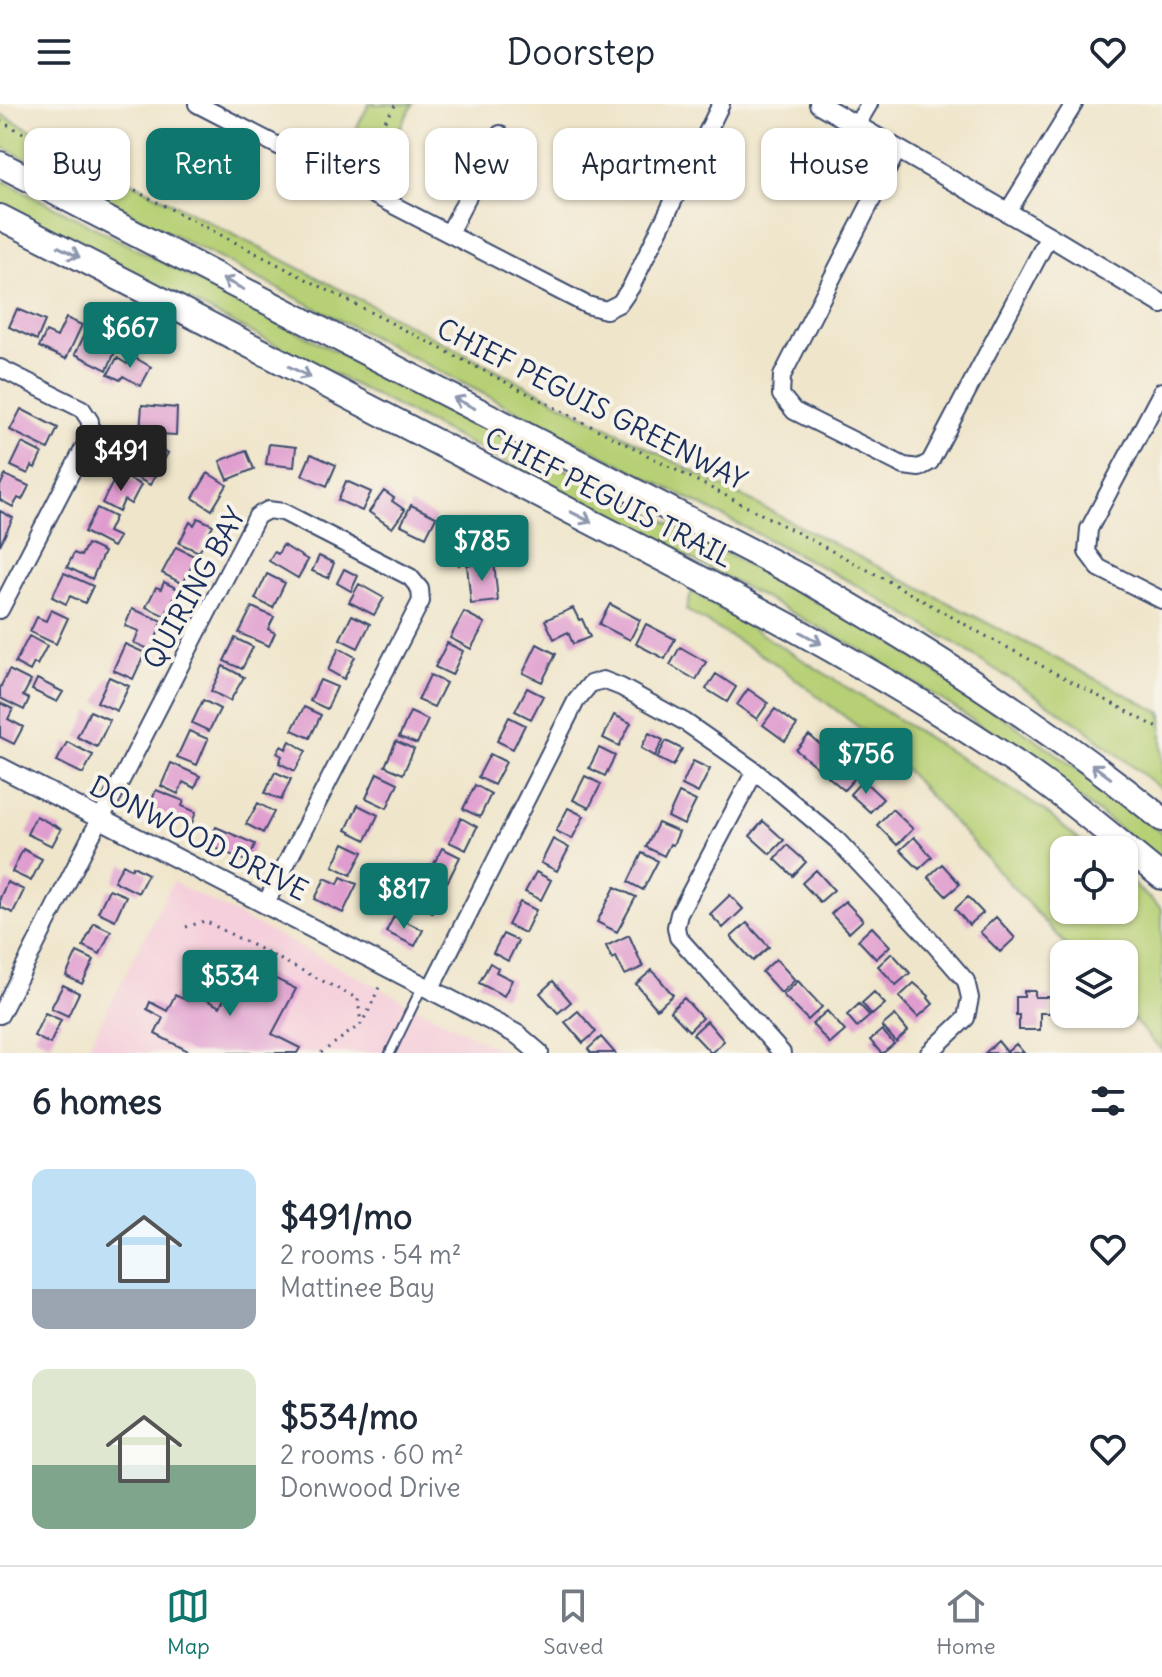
<!DOCTYPE html>
<meta charset="utf-8">
<style>
body{margin:0;font-family:Delius,sans-serif;background:#f6f6f7;color:#1f2937;height:100vh;display:flex;flex-direction:column;font-size:30px;white-space:nowrap}
*{box-sizing:border-box;margin:0}
p{font-size:26px;color:#747a83}
.icon{flex:none;width:44px;height:44px;fill:none;stroke:currentColor;stroke-width:2;stroke-linecap:round;stroke-linejoin:round}
.map{position:relative;height:949px;overflow:hidden}
.panel{display:flex;flex-direction:column;background:#fff;flex:1}
.panel>*{flex:none}
.top-card{position:absolute;left:24px;top:24px;width:1114px;height:72px;display:flex;gap:16px}
.fabs{position:absolute;left:1050px;top:732px;display:grid;gap:16px}
.fabs a{display:grid;place-items:center;width:88px;height:88px;border-radius:16px;background:#fff;box-shadow:0 2px 6px #0004;font-size:40px}
.price{position:absolute;translate:-50% -68px;padding:0 18px;border-radius:8px;background:#0f766e;color:#fff;font-size:26px;line-height:52px;filter:drop-shadow(0 2px 4px #0008)}
.price::after{content:'';position:absolute;left:50%;top:48px;width:24px;height:18px;margin-left:-12px;background:inherit;clip-path:polygon(0 0,100% 0,50% 100%)}
.price.on{background:#222;color:#fff}
ul{padding:0;list-style:none}
li{display:flex;align-items:center;gap:24px;height:200px;padding:0 32px}
li span{display:grid;place-items:center;flex:none;width:224px;height:160px;border-radius:16px;color:#555}
li>.icon{margin-inline-start:auto}
span .icon{width:96px;height:96px;fill:#fffc;stroke-width:1}
li b{font-size:34px}
h2{display:flex;justify-content:space-between;align-items:center;height:96px;padding:0 32px;font-size:34px}
.chip{padding:0 28px;border-radius:16px;background:#fff;box-shadow:0 2px 6px #0004;font-size:28px;line-height:72px}
.chip.on{background:#0f766e;color:#fff}
header{display:flex;justify-content:space-between;align-items:center;height:104px;padding:0 32px;background:#fff;font-size:36px;font-weight:600}
.tab-bar{display:flex;justify-content:space-around;align-items:center;height:112px;border-top:2px solid #e0e1e3;background:#fff;font-size:22px;color:#747a83}
.tab-bar a{display:grid;justify-items:center;gap:4px}
.tab-bar .on{color:#0f766e}
.map>svg:first-child{display:block}
</style>
<header><svg class="icon" aria-label="menu" viewBox="0 0 24 24"><path d="M4 6h16M4 12h16M4 18h16"/></svg>Doorstep<svg class="icon" aria-label="heart" viewBox="0 0 24 24"><path d="M12 20l-8-8c-3-5 5-10 8-4 3-6 11-1 8 4z"/></svg></header>
<div class="map">
<svg width="1162" height="949" viewBox="0 0 1162 949">
<rect width="100%" height="100%" fill="#f7f3e8"/>
<filter id="ink" filterUnits="userSpaceOnUse"><feTurbulence type="fractalNoise" baseFrequency=".0125" numOctaves="2"/><feDisplacementMap in="SourceGraphic" scale="16" xChannelSelector="R" yChannelSelector="G"/><feConvolveMatrix kernelMatrix="1 2 1 2 8 2 1 2 1" color-interpolation-filters="sRGB"/></filter>
<filter id="wash" filterUnits="userSpaceOnUse"><feTurbulence type="fractalNoise" baseFrequency=".006" numOctaves="4" result="noise"/><feDisplacementMap in="SourceGraphic" scale="32" xChannelSelector="R" yChannelSelector="G"/><feGaussianBlur stdDeviation="1.8" result="paint"/><feColorMatrix in="noise" values="0 0 0 0 0 0 0 0 0 0 0 0 0 0 0 0 0 1.4 0 .05"/><feComposite in="paint" operator="in"/></filter>
<g filter="url(#wash)">
<rect width="100%" height="100%" fill="#efe5ca"/>
<path fill="#f5cfdb" d="M173 778 506 949H85Z"/>
<path fill="#b7d076" stroke="#69806a" stroke-width="2" d="M369 0H413L372 77 338 60Z
M0 10 1162 609V686L1082 622 961 543 849 477 0 42Z
M0 75 635 401 888 536 1049 644 1162 729V760L1114 720 961 608 867 549 714 467 441 325 0 100Z
M692 487 1042 705 1091 746H1064V806H1124V773L1162 805V947L1124 905V850H1074L886 644 773 558 686 506Z"/>
<g id="blocks">
<path fill="#e09ccf" d="M17 205 45 217 37 236 9 223Z
M66 214 82 221 66 255 39 243 46 228 57 233Z
M85 230 116 246 107 266 75 250Z
M132 252 151 263 141 282 123 272 120 276 108 270 117 254 127 260Z
M142 301 177 304 176 331 140 329Z
M21 305 58 324 48 345 10 326Z
M22 339 42 349 35 364 32 362 28 370 11 362Z
M269 340 296 343 294 363 266 360Z
M154 341 168 349 150 381 121 365 133 344 148 352Z
M246 346 254 365 228 376 220 357Z
M311 350 336 361 327 382 302 371Z
M208 369 227 381 212 406 193 394Z
M5 371 29 382 22 396 18 394 13 403 0 396V382Z
M122 371 141 381 131 400 124 396 119 408 102 399 113 378 117 380Z
M346 377 371 388 362 407 338 396Z
M384 387 394 394 392 397 405 406 392 424 369 408Z
M411 401 436 413 426 433 401 421Z
M97 404 115 413 108 428 119 433 113 443 84 428Z
M0 407 13 414 0 441Z
M198 414 213 421 199 448 179 439 190 418 194 421Z
M455 426 475 446 459 461 439 441Z
M87 440 104 448 92 475 67 463 74 449 81 452Z
M283 441 308 456 298 474 269 457 274 448 278 450Z
M176 443 196 453 183 480 162 469Z
M319 452 334 459 328 474 312 467Z
M494 458 498 497 471 500 467 461Z
M344 465 358 472 351 487 337 479Z
M64 469 93 482 85 499 70 492 66 500 52 493Z
M267 470 285 479 273 504 255 495Z
M164 478 178 485 165 512 146 503 156 483 161 485Z
M359 480 384 494 374 511 349 498Z
M610 500 640 516 630 536 599 520Z
M252 503 274 513 268 525 275 529 269 542 239 529Z
M573 504 579 516 582 515 590 533 573 540 568 528 554 535 545 516Z
M132 505 163 517 151 546 134 539 139 527 125 522Z
M51 506 68 514 56 540 30 528 37 513 46 517Z
M464 508 485 519 471 545 450 534Z
M352 511 370 520 358 544 340 535Z
M646 520 675 535 665 555 636 540Z
M29 532 47 542 37 561 34 559 30 567 15 559Z
M235 534 253 543 242 565 224 557Z
M447 539 463 547 452 571 435 563Z
M125 540 145 549 133 575 113 566Z
M537 540 556 550 542 578 523 569Z
M680 543 706 558 696 576 670 561Z
M339 544 355 553 344 575 328 566Z
M223 562 244 573 230 597 211 587Z
M9 566 31 577 23 592 29 595 24 606 0 594V584Z
M716 570 736 583 727 598 706 585Z
M430 571 446 579 434 603 418 596Z
M109 573 129 582 117 607 97 598Z
M37 575 63 588 57 598 32 586Z
M320 576 337 583 327 605 310 597Z
M527 584 543 592 531 615 515 607Z
M748 585 768 599 757 615 737 601Z
M203 596 220 605 209 627 192 619Z
M0 599 13 605 8 615 23 623 14 640 0 633Z
M304 603 321 611 310 634 292 626Z
M775 605 797 621 785 637 763 621Z
M90 607 110 616 97 643 77 633Z
M410 608 428 616 417 640 399 633Z
M614 611 631 619 619 642 603 634Z
M509 613 525 621 513 645 497 637Z
M189 627 208 635 197 661 177 653Z
M649 629 663 636 655 652 641 644Z
M809 631 830 649 818 664 796 646Z
M290 637 306 647 295 667 279 659 282 652 277 649 281 642 286 645Z
M396 637 414 645 403 670 385 662Z
M666 637 682 645 673 662 657 654Z
M67 638 93 651 83 670 57 657Z
M599 644 615 652 605 672 589 664Z
M490 650 506 658 494 681 478 673Z
M836 656 855 674 844 686 824 669Z
M693 657 710 665 698 689 682 681Z
M171 659 200 672 195 684 183 678 178 690 161 682Z
M275 668 291 675 281 696 265 689Z
M377 669 398 679 387 704 366 694Z
M585 672 601 680 589 704 573 696Z
M863 676 883 695 870 708 850 690Z
M475 681 491 690 480 713 463 705Z
M156 686 184 697 182 702 196 708 192 719 175 712 173 718 147 708Z
M679 689 696 697 684 721 668 713Z
M258 699 274 708 263 729 246 720Z
M358 701 378 711 366 736 346 726Z
M568 704 584 712 572 735 556 727Z
M892 705 913 725 897 741 877 721Z
M36 712 61 725 52 742 27 730Z
M461 714 477 723 466 746 449 738Z
M763 717 784 736 770 750 750 732Z
M658 719 679 728 673 741 670 740 664 752 646 743Z
M216 723 255 740 248 758 208 741Z
M914 733 932 753 919 765 900 746Z
M553 735 569 744 557 767 541 759Z
M344 739 363 748 351 771 333 762Z
M787 741 806 758 793 772 775 755Z
M442 744 460 753 448 777 430 767Z
M23 745 42 755 31 777 12 768Z
M642 749 658 757 643 786 628 778Z
M123 760 132 765 133 762 148 770 138 789 114 777Z
M942 760 960 780 946 792 928 773Z
M816 766 834 786 820 798 802 779Z
M536 768 551 776 541 796 525 788Z
M341 773 357 780 343 809 315 795 325 774 338 780Z
M7 778 24 786 13 809 0 803V794Z
M423 780 441 789 432 808 414 799Z
M615 783 636 793 617 828 597 818Z
M109 785 126 792 115 816 98 808Z
M730 791 743 805 723 824 710 810Z
M968 793 983 809 969 821 955 805Z
M845 797 863 816 849 829 831 810Z
M520 798 536 806 525 829 508 821Z
M394 812 423 826 415 842 386 828Z
M996 813 1015 834 1000 848 980 828Z
M94 819 111 827 100 850 83 842Z
M747 819 769 843 753 857 731 833Z
M872 823 890 842 876 855 858 836Z
M503 830 518 837 508 857 493 849Z
M629 831 643 863 625 871 616 853 612 855 606 842Z
M77 848 94 856 82 880 66 872Z
M892 849 910 869 896 881 878 862Z
M776 855 795 876 781 889 762 868Z
M242 858 296 885 272 930 300 944 297 949H192L155 930 163 914 147 905 150 898 167 907 175 891 188 897 192 889 220 903Z
M490 859 498 864 496 868 512 876 504 892 479 879Z
M652 866 673 891 657 905 636 880Z
M553 877 571 898 558 909 540 889Z
M798 877 822 903 808 916 783 891Z
M914 879 929 892 928 894 933 900 918 913 899 893Z
M63 881 79 889 68 912 51 904Z
M1024 887H1035V893H1050V909H1040V926H1019V911H1016V893H1024Z
M874 888 885 900 872 911 862 899Z
M684 894 702 914 689 927 670 907Z
M859 900 870 912 857 923 847 911Z
M578 907 596 928 583 939 565 918Z
M827 907 845 927 830 940 812 920Z
M45 909 61 916 50 940 34 932Z
M895 911 908 927 896 938 882 922Z
M707 917 724 937 711 949 693 930Z
M882 926 894 940 883 949H881L870 936Z
M601 933 615 949H591L588 945Z
M998 937 1007 948 1016 940 1024 949H985Z"/>
</g>
</g>
<g filter="url(#ink)">
<use href="#blocks" fill-opacity="0" stroke="#3b4a6e" stroke-width="2"/>
<g fill="none" stroke-linecap="round" stroke-linejoin="round">
<g stroke="#3b4a6e" stroke-width="12">
<path id="service" d="M390 949 423 881"/>
</g>
<g stroke="#3b4a6e" stroke-width="20">
<path id="minor" d="M197 0 587 201 606 206 620 199 631 183 721 0
M856 22 869 0
M898 45 782 272 781 291 794 307 904 362 919 364 930 358 1049 132
M1007 109 1074 0
M449 129 500 30
M0 264 82 305 90 317V332L0 506
M1162 287 1089 425 1087 448 1099 464 1162 496
M755 667 679 810 676 823 678 833 782 949
M431 884 576 597 590 580 603 576 621 583 685 618 755 667 837 736 927 832 966 877 970 894 966 914 929 949
M0 911 91 732 110 698 257 412 268 406 283 408 410 473 420 485 421 497 266 799"/>
</g>
<g stroke="#3b4a6e" stroke-width="22">
<path id="tertiary" d="M819 0 1049 132 1162 200
M0 663 507 925 518 931 539 949"/>
</g>
<g stroke="#3b4a6e" stroke-width="28">
<path id="primary" d="M0 60 801 473C927 545 1049 623 1162 715
M0 113C168 198 335 286 502 372 678 463 856 550 1019 661 1069 695 1115 735 1162 773"/>
</g>
<path stroke="#3b4a6e" stroke-width="3" stroke-dasharray="2 6" stroke-linecap="butt" d="M0 17 796 428 881 473 982 530 1162 626
M357 65 373 35 396 0
M186 823 205 817 358 895 361 920
M321 949 361 920 369 906 380 881"/>
<use href="#service" stroke="#fff" stroke-width="8"/>
<use href="#minor" stroke="#fff" stroke-width="16"/>
<use href="#tertiary" stroke="#fff" stroke-width="18"/>
<use href="#primary" stroke="#fff" stroke-width="24"/>
</g>
<defs><path id="oneway-shaft" d="M-6 0H5M1.5-3L5.5 0L1.5 3" fill="none" stroke-width="1.6" stroke-linecap="round" stroke-linejoin="round" transform="scale(2)"/></defs>
<g stroke="#8d97ae">
<use href="#oneway-shaft" transform="translate(69 148) rotate(27)"/>
<use href="#oneway-shaft" transform="translate(233 180) rotate(-153)"/>
<use href="#oneway-shaft" transform="translate(300 268) rotate(27)"/>
<use href="#oneway-shaft" transform="translate(464 299) rotate(-153)"/>
<use href="#oneway-shaft" transform="translate(581 413) rotate(27)"/>
<use href="#oneway-shaft" transform="translate(811 534) rotate(29)"/>
<use href="#oneway-shaft" transform="translate(1101 667) rotate(-143)"/>
</g>
</g>
<g text-anchor="middle" dominant-baseline="central" stroke-width="8" stroke-linejoin="round" paint-order="stroke">
<g font-size="28" fill="#1b2f5e" stroke="#f7f3e8">
<text transform="translate(592 300) rotate(27)">CHIEF PEGUIS GREENWAY</text>
<text transform="translate(609 393) rotate(27)">CHIEF PEGUIS TRAIL</text>
<text transform="translate(194 484) rotate(-61)">QUIRING BAY</text>
<text transform="translate(199 734) rotate(27)">DONWOOD DRIVE</text>
</g>
</g>
</svg>
<div class="fabs">
<a><svg class="icon" aria-label="locate" viewBox="0 0 24 24"><circle cx="12" cy="12" r="6"/><path d="M12 2v4M12 18v4M2 12h4M18 12h4"/></svg></a>
<a><svg class="icon" aria-label="layers" viewBox="0 0 24 24"><path d="M12 4l9 5-9 5-9-5zM3 14l9 5 9-5"/></svg></a>
</div>
<b class="price" style="left:130px;top:266px">$667</b>
<b class="price on" style="left:121px;top:389px">$491</b>
<b class="price" style="left:482px;top:479px">$785</b>
<b class="price" style="left:866px;top:692px">$756</b>
<b class="price" style="left:404px;top:827px">$817</b>
<b class="price" style="left:230px;top:914px">$534</b>
<div class="top-card">
<a class="chip">Buy</a>
<a class="chip on">Rent</a>
<a class="chip">Filters</a>
<a class="chip">New</a>
<a class="chip">Apartment</a>
<a class="chip">House</a>
</div>
</div>
<section class="panel">
<h2>6 homes<svg class="icon" aria-label="filters" viewBox="0 0 24 24"><path d="M4 7h16M4 17h16"/><circle cx="9" cy="7" r="2"/><circle cx="15" cy="17" r="2"/></svg></h2>
<ul>
<li><span style="background:linear-gradient(#bfe0f5 75%,#9aa5b1 0)"><svg class="icon" aria-label="home" viewBox="0 0 24 24"><path d="M3 11l9-7 9 7M6 9v11h12V9"/></svg></span><div><b>$491/mo</b><p>2 rooms · 54 m²</p><p>Mattinee Bay</p></div><svg class="icon" aria-label="heart" viewBox="0 0 24 24"><path d="M12 20l-8-8c-3-5 5-10 8-4 3-6 11-1 8 4z"/></svg></li>
<li><span style="background:linear-gradient(#dfe7d0 60%,#7fa58c 0)"><svg class="icon" aria-label="home" viewBox="0 0 24 24"><path d="M3 11l9-7 9 7M6 9v11h12V9"/></svg></span><div><b>$534/mo</b><p>2 rooms · 60 m²</p><p>Donwood Drive</p></div><svg class="icon" aria-label="heart" viewBox="0 0 24 24"><path d="M12 20l-8-8c-3-5 5-10 8-4 3-6 11-1 8 4z"/></svg></li>
</ul>
</section>
<nav class="tab-bar">
<a class="on"><svg class="icon" aria-label="map" viewBox="0 0 24 24"><path d="M3 6l6-2 6 2 6-2v14l-6 2-6-2-6 2zM9 4v14M15 6v14"/></svg>Map</a>
<a><svg class="icon" aria-label="saved" viewBox="0 0 24 24"><path d="M7 4h10v16l-5-4-5 4z"/></svg>Saved</a>
<a><svg class="icon" aria-label="home" viewBox="0 0 24 24"><path d="M3 11l9-7 9 7M6 9v11h12V9"/></svg>Home</a>
</nav>
